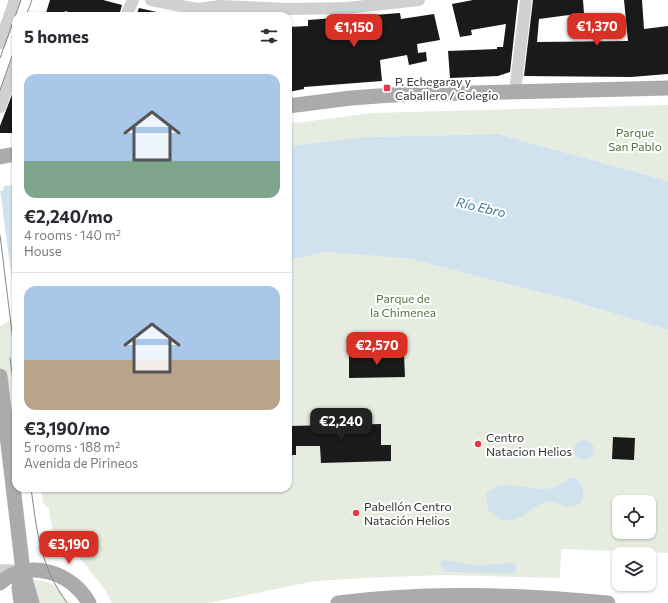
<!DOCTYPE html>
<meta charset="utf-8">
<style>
body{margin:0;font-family:Commissioner,sans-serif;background:#f7f7f7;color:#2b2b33;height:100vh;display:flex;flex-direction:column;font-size:15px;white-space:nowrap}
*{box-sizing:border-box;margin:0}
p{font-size:13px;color:#7c7c81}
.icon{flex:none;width:22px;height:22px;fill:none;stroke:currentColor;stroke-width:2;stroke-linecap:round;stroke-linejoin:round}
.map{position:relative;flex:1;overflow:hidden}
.panel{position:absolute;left:12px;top:12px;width:280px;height:480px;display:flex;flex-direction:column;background:#fff;border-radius:12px;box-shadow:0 1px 3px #0004}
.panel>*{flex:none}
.tools{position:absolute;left:612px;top:495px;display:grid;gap:8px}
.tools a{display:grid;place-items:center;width:44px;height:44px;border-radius:8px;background:#fff;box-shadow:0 1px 3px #0004;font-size:20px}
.price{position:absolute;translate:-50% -34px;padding:0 9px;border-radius:8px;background:#d93025;color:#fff;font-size:13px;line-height:26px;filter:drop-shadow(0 1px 2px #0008)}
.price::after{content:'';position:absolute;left:50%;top:24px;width:12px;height:9px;margin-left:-6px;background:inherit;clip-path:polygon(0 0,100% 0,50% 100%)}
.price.selected{background:#222;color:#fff}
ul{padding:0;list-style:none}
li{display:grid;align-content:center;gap:8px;height:212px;padding:0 12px}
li+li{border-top:1px solid #e1e1e2}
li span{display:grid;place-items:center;height:124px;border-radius:12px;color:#555}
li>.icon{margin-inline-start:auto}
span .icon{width:72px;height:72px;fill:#fffc;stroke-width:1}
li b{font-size:17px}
h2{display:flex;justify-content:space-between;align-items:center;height:48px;padding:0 12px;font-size:17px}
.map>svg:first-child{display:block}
</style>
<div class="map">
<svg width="668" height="603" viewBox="0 0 668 603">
<rect width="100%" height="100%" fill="#fff"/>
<path fill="#e6ecdf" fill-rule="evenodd" d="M668 105V181L498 134 366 137 288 146V124L372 113Z
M327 252 411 259 563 298 668 330V553L561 549 560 578 443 575 365 578 315 581 208 603H112L105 590 80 558 55 545 49 509 43 503 41 488H288V260ZM619 502H649V532H619Z
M16 315V426L0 429V324Z
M34 580C57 582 57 587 70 603H38Z"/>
<path fill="#cfe2ee" d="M498 134 668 181V330L563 298 411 259 327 252 288 260V146L366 137Z
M16 185V315L0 324V191H3L4 186Z
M574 450a10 10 0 1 1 20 0a10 10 0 1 1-20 0Z
M571 478H576C583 486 586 494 580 504L569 507 548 501 538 505 521 517 511 520H501L488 510 486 494C505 477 521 489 543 489 553 490 563 483 571 478Z
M444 560C458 562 471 566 485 565 496 565 505 562 516 564V573L445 572 439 562Z"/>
<path fill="#fff" d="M0 190 16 310V317L0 326Z"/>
<path fill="#1a1a1a" d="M50 0H103L122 5 119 16H82L65 11 64 16H45Z
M473 0H518L510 72 498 76 450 78 448 51 497 49V47H503L506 24 471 30 472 35 460 37 452 4Z
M533 0H583L584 13 539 19 537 42 628 41 624 0H642L644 29 668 26V74L631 77 524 76Z
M139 8 161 13 160 16H136Z
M400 13 401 19 434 14 440 40 417 44 418 53 426 52 427 61 409 65 407 55 380 60 382 81 304 87V89L288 92V27L308 26V20Z
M16 84V133H0V126Z
M404 354 405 377 349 378V355Z
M381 424V445H391V461L321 463 320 446H296V455H288V426Z
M613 437 635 438 634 460 612 459Z"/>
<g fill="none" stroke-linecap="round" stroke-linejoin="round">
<path stroke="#d0d0d0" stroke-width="12" d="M151 0 197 9 220 6 288 9 347 8 419 0
M126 16 133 0
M0 43 15 0
M515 92 526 0
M0 107 16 62
M0 570 22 571"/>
<path stroke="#ababab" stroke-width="15" d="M288 106 351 98 392 95 668 88
M0 157 16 154
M0 376 23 571 32 603
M0 583C28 558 72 572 89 603
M21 603 19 587 21 575
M338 603C427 591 519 595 608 603"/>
<path stroke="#888" stroke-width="1" d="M26 16 32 0
M0 58 21 0
M0 90 16 45
M0 235 16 365
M10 358 16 403
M31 488C37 532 40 566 67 603"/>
</g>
<g fill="#e63946" stroke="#fff" stroke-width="1.5">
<rect x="383" y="84" width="8" height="8" rx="2"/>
<circle cx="478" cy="444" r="4"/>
<circle cx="356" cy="513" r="4"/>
</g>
<g text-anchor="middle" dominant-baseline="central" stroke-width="4" stroke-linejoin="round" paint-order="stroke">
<g font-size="12" fill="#333" stroke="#fff" text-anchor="start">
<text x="395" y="81">P. Echegaray y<tspan x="395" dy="14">Caballero / Colegio</tspan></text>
<text x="486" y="437">Centro<tspan x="486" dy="14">Natacion Helios</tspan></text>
<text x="364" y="506">Pabellón Centro<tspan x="364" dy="14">Natación Helios</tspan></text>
</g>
<g font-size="12" fill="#56703f" stroke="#fff">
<text x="635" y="132">Parque<tspan x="635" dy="14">San Pablo</tspan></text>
<text x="403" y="298">Parque de<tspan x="403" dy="14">la Chimenea</tspan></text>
</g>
<g font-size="13" font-style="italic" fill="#3f7597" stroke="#fff">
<text transform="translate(481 207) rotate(13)">Río Ebro</text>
</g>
</g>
</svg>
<div class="tools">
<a><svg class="icon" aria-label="locate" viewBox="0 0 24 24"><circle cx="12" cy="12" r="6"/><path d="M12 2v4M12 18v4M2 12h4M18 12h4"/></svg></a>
<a><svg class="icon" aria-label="layers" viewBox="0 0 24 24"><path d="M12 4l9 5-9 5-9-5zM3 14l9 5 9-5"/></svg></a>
</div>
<b class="price" style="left:597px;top:47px">€1,370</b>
<b class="price" style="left:354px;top:48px">€1,150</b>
<b class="price" style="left:377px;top:366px">€2,570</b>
<b class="price selected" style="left:341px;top:442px">€2,240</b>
<b class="price" style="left:69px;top:565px">€3,190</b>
<section class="panel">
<h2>5 homes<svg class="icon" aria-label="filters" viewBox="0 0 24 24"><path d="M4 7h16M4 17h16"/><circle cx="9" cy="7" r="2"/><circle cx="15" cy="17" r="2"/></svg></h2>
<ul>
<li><span style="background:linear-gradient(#a9c7e8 70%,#7fa58c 0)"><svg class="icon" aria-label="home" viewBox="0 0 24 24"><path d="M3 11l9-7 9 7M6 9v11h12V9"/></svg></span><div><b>€2,240/mo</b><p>4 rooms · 140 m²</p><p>House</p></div></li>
<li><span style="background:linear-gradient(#a9c7e8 60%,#b9a48a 0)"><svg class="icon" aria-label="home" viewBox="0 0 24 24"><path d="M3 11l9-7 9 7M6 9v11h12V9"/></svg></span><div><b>€3,190/mo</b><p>5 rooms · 188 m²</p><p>Avenida de Pirineos</p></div></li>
</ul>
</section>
</div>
